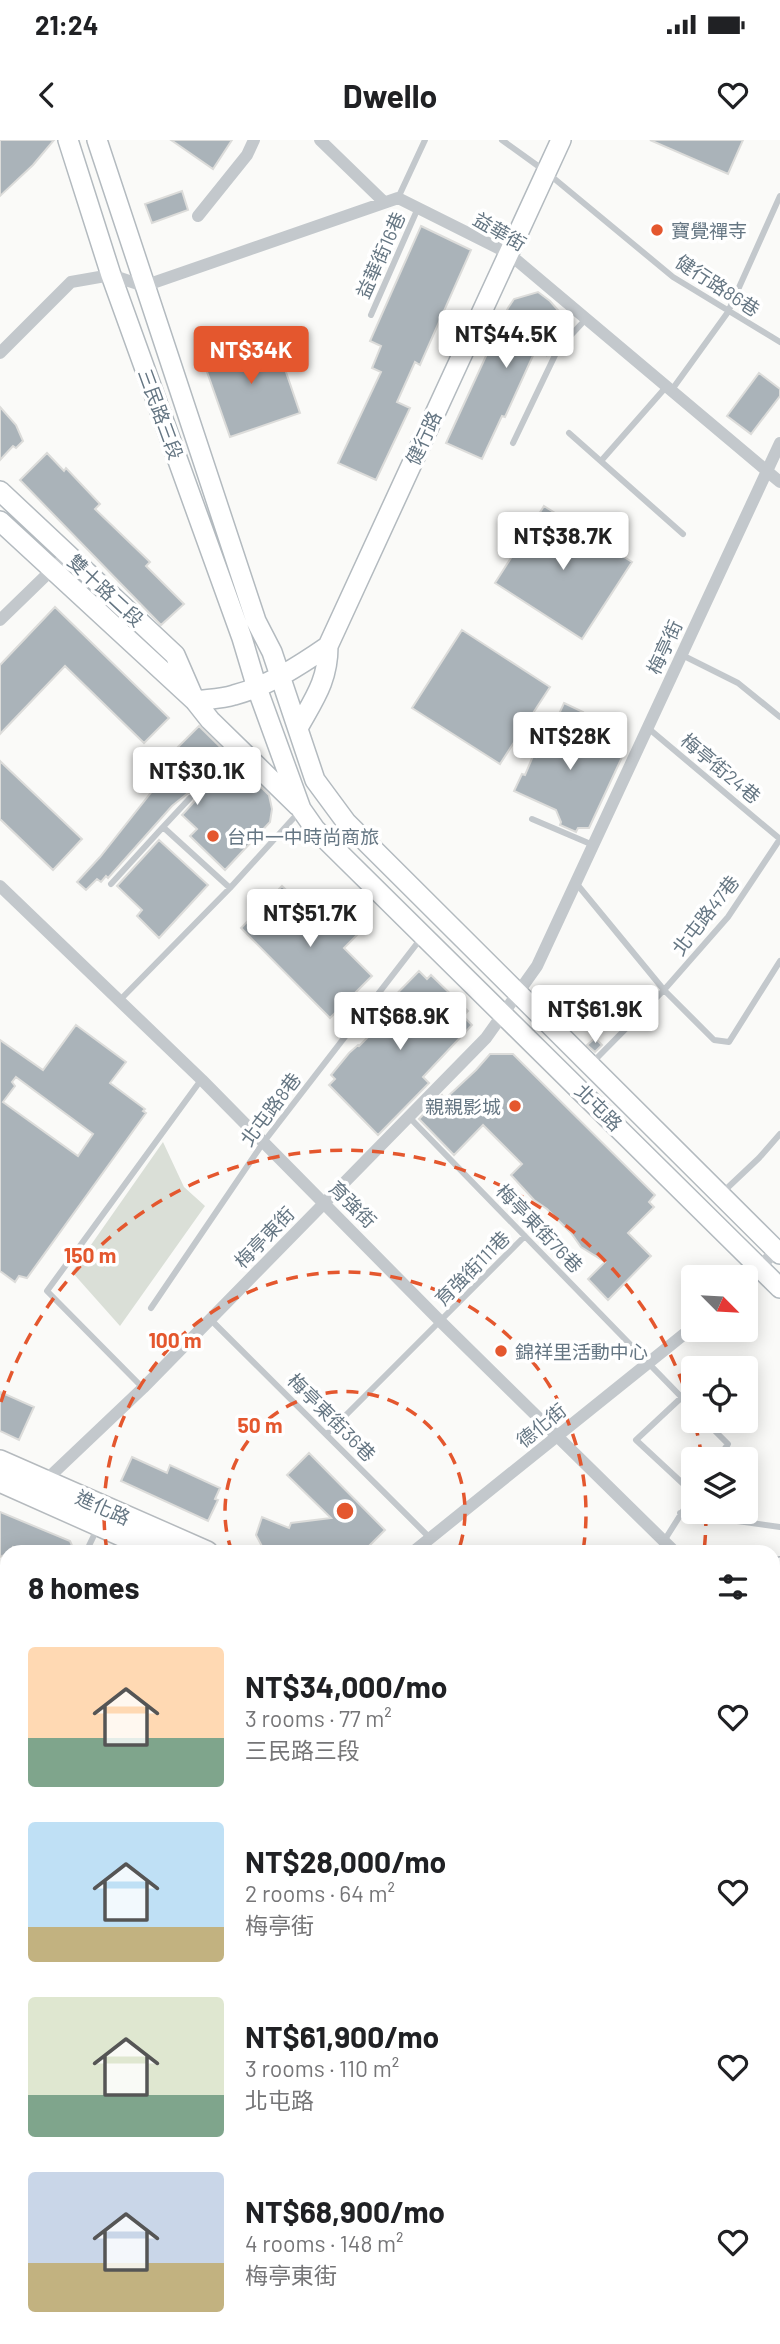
<!DOCTYPE html>
<meta charset="utf-8">
<style>
body{margin:0;font-family:Barlow,"Noto Sans TC",sans-serif;background:#f2f2f2;color:#202124;height:100vh;display:flex;flex-direction:column;font-size:26px;white-space:nowrap}
*{box-sizing:border-box;margin:0}
p{font-size:23px;color:#757577}
.icon{flex:none;width:38px;height:38px;fill:none;stroke:currentColor;stroke-width:2;stroke-linecap:round;stroke-linejoin:round}
.map{position:relative;flex:1;overflow:hidden}
.panel{position:absolute;left:0px;top:1405px;width:780px;height:800px;display:flex;flex-direction:column;background:#fff;border-radius:21px 21px 0 0;box-shadow:0 4px 18px #0003}
.panel>*{flex:none}
.needle{width:46px;rotate:114deg}
.controls{position:absolute;left:681px;top:1125px;display:grid;gap:14px}
.controls a{display:grid;place-items:center;width:77px;height:77px;border-radius:7px;background:#fff;box-shadow:0 4px 18px #0003;font-size:35px}
.price{position:absolute;translate:-50% -60px;padding:0 16px;border-radius:7px;background:#fff;color:#222;font-size:23px;line-height:46px;filter:drop-shadow(0 2px 4px #0008)}
.price::after{content:'';position:absolute;left:50%;top:42px;width:21px;height:16px;margin-left:-10px;background:inherit;clip-path:polygon(0 0,100% 0,50% 100%)}
.price.current{background:#e4572e;color:#fff}
ul{padding:0;list-style:none}
li{display:flex;align-items:center;gap:21px;height:175px;padding:0 28px}
li span{display:grid;place-items:center;flex:none;width:196px;height:140px;border-radius:7px;color:#555}
li>.icon{margin-inline-start:auto}
span .icon{width:84px;height:84px;fill:#fffc;stroke-width:1}
li b{font-size:30px}
h2{display:flex;justify-content:space-between;align-items:center;height:84px;padding:0 28px;font-size:30px}
.status{display:flex;justify-content:space-between;align-items:center;height:49px;padding:0 35px;background:#fff;direction:ltr}
.status svg{height:19px;fill:currentColor}
header{display:flex;justify-content:space-between;align-items:center;height:91px;padding:0 28px;background:#fff;font-size:32px;font-weight:700}
.map>svg:first-child{display:block}
</style>
<div class="status"><b>21:24</b><svg viewBox="0 0 49 12"><path d="M0 12V9h3v3zM5 12V6h3v6zM10 12V3h3v9zM15 12V0h3v12zM26 1h20v11H26zM47 4h2v5h-2z"/></svg></div>
<header><svg class="icon" aria-label="back" viewBox="0 0 24 24"><path d="M15 5l-7 7 7 7"/></svg>Dwello<svg class="icon" aria-label="heart" viewBox="0 0 24 24"><path d="M12 20l-8-8c-3-5 5-10 8-4 3-6 11-1 8 4z"/></svg></header>
<div class="map">
<svg width="780" height="2204" viewBox="0 0 780 2204">
<rect width="100%" height="100%" fill="#fafaf8"/>
<path fill="#dadfd7" d="M163 1002 184 1047 205 1066 120 1186 72 1132Z
M780 1573V1724L774 1733V1581Z"/>
<path fill="#aab3b9" stroke="#dcdcda" stroke-width="2" fill-rule="evenodd" d="M0 0H54L33 25 0 56Z
M171 0H232L213 29Z
M650 0H743L728 34Z
M182 51 188 70 152 83 145 64Z
M421 86 471 110 420 225 415 222 397 262 410 268 376 340 338 323 381 232 372 228 381 206 370 201Z
M538 152 550 161 571 185 547 215 541 198 505 277 502 276 482 319 446 303 508 168 514 159Z
M258 197 260 202 274 197 300 273 230 297 206 229 207 225 215 212Z
M759 233 780 249V256L751 294 727 276Z
M0 267 16 285 23 301 16 308 13 306 0 320Z
M47 313 64 331 66 328 100 364 95 369 150 422 146 426 184 464 161 485 20 340Z
M544 366 632 422 582 499 495 443Z
M55 467 169 578 144 603 65 526 0 594V525Z
M462 490 550 547 500 624 412 568Z
M564 563 583 572 581 577 585 579 582 585 588 589 585 598 623 615 589 688H578L576 692 560 685 561 682 556 670 514 651 522 634 525 635 533 616 536 617 545 598 547 600Z
M199 586 269 655 272 669 270 682 225 730 190 696 197 689 182 675 194 662 196 657 193 653H188L172 666 108 738 106 736 101 742 97 739 86 750 77 742 100 717 160 641 158 640 180 615 175 610Z
M0 621 82 699 53 730 0 679Z
M159 700 208 745 159 798 137 776 142 770 117 746Z
M282 746 311 774 323 762 328 766 339 769 346 775 351 789 357 795 344 808 372 836 330 878 241 788Z
M419 831 427 839 431 835 468 871 463 876 472 885 423 937 429 943 378 995 329 945 335 939 331 935 349 913 358 905 359 906 385 880 378 873Z
M76 885 126 922 110 943 145 969 143 971 146 973 27 1138 19 1136 15 1142 0 1131V900L43 930ZM16 937 93 994 78 1016 3 962 15 946 12 942Z
M595 898 602 905 595 912 587 905Z
M490 914H513L655 1055 649 1062 654 1067 628 1093 651 1116 608 1160 588 1139 605 1122 581 1107 571 1093 547 1069 534 1060 511 1035 522 1024 483 985 454 1015 419 979 442 955 445 959 476 930Z
M0 1252 34 1267 19 1300 0 1291Z
M309 1313 385 1390 363 1412H265L256 1395 262 1377 289 1388 291 1383 331 1378 287 1335Z
M132 1317 167 1333 170 1325 220 1348 215 1359 218 1360 208 1381 121 1341Z
M0 1372 70 1401 75 1412H29L13 1407 11 1412 0 1417Z"/>
<g fill="none" stroke-linecap="round" stroke-linejoin="round">
<g stroke="#b3babf" stroke-width="22">
<path id="secondary" d="M68 0 111 135 242 498 257 548 301 669 315 689 780 1148
M97 0 256 481 272 512 315 640 346 682 780 1114
M0 351 175 515 195 561C208 559 221 559 234 555 268 546 299 526 328 506L561 0
M0 381 195 561 210 580 298 666
M298 588C314 559 328 541 328 506"/>
</g>
<g stroke="#b5babe" stroke-width="24">
<path id="primary" d="M0 1321 207 1412
M0 1341 159 1412
M774 1432 780 1428
M774 1455 780 1451"/>
</g>
<path stroke="#c3c8cc" stroke-width="6" d="M502 0 545 31 673 137 780 202
M398 58 425 0
M371 175 418 68
M671 251 728 172 780 56
M569 293 683 394
M513 303 558 209 585 180
M601 321 666 247
M682 515 738 543 780 577
M532 679 593 705
M163 687 190 658
M576 743 664 850 714 900 729 902 780 821
M111 744 163 687 230 748
M119 861 230 748 300 671
M591 924 664 850 728 777 780 699 648 588
M409 977 693 1269
M723 1052 759 1018 780 994
M151 1168 263 1003 422 797
M210 1179 431 1399
M143 1248 47 1151 201 940
M682 1257 636 1300 693 1353
M705 1281 728 1304 717 1320
M327 1294 525 1096
M680 1373 780 1387
M664 1401 693 1355
M86 1412 97 1389
M0 1607 7 1591
M774 1932 780 1922
M774 2130 780 2118
M0 2138 7 2127
M0 2165 7 2169
M51 2198 61 2204
M13 2204 16 2198
M226 2204 230 2198
M331 2204 335 2198
M423 2204 427 2198
M604 2204 607 2198
M733 2204 736 2198"/>
<path stroke="#c3c8cc" stroke-width="12" d="M320 0 384 62
M198 76 247 15 254 0
M0 213 71 142 111 135 144 146 398 58 508 113 780 342
M0 480 68 414
M0 746 202 940 440 1181 675 1412
M746 1142 779 1107
M45 1341 143 1248 486 898 537 826 780 303
M413 1412 693 1187
M774 1563 780 1554
M0 1751 7 1754
M774 1812 780 1801
M0 1848 7 1832
M0 2123 7 2126
M774 2194 780 2197
M133 2198 144 2204
M120 2204 124 2198
M537 2204 541 2198"/>
<use href="#secondary" stroke="#fff" stroke-width="19"/>
<use href="#primary" stroke="#fff" stroke-width="21"/>
</g>
<g fill="none" stroke="#e4572e" stroke-width="3.5" stroke-dasharray="12 9">
<path d="M232 1412A120 120 0 1 1 458 1412"/>
<path d="M107 1411A241 241 0 1 1 583 1411"/>
<path d="M706 1374A361 361 0 0 1 704 1412M7 1497A361 361 0 0 1 1 1480M1 1262A361 361 0 0 1 693 1275M695 1284A361 361 0 0 1 702 1318"/>
</g>
<g fill="#e4572e" stroke="#fff" stroke-width="2.5">
<circle cx="657" cy="90" r="7"/>
<circle cx="213" cy="696" r="7"/>
<circle cx="515" cy="966" r="7"/>
<circle cx="501" cy="1211" r="7"/>
</g>
<g text-anchor="middle" dominant-baseline="central" stroke-width="7" stroke-linejoin="round" paint-order="stroke">
<g font-size="19" fill="#657683" stroke="#fff" text-anchor="start">
<text x="671" y="90">寶覺禪寺</text>
<text x="227" y="696">台中一中時尚商旅</text>
<text x="501" y="966" text-anchor="end">親親影城</text>
<text x="515" y="1211">錦祥里活動中心</text>
</g>
<g font-size="19" fill="#657683" stroke="#fff">
<text transform="translate(500 91) rotate(30)">益華街</text>
<text transform="translate(380 115) rotate(-66)">益華街16巷</text>
<text transform="translate(718 145) rotate(33)">健行路86巷</text>
<text transform="translate(161 274) rotate(70)">三民路三段</text>
<text transform="translate(423 298) rotate(-65)">健行路</text>
<text transform="translate(106 450) rotate(43)">雙十路二段</text>
<text transform="translate(664 507) rotate(-65)">梅亭街</text>
<text transform="translate(721 628) rotate(40)">梅亭街24巷</text>
<text transform="translate(705 775) rotate(-52)">北屯路47巷</text>
<text transform="translate(599 967) rotate(45)">北屯路</text>
<text transform="translate(270 969) rotate(-53)">北屯路8巷</text>
<text transform="translate(353 1064) rotate(45)">育強街</text>
<text transform="translate(540 1088) rotate(46)">梅亭東街76巷</text>
<text transform="translate(264 1097) rotate(-46)">梅亭東街</text>
<text transform="translate(472 1128) rotate(-45)">育強街111巷</text>
<text transform="translate(332 1277) rotate(45)">梅亭東街36巷</text>
<text transform="translate(541 1285) rotate(-39)">德化街</text>
<text transform="translate(103 1367) rotate(24)">進化路</text>
</g>
</g>
<circle cx="345" cy="1371" r="10" fill="#e4572e" stroke="#fff" stroke-width="3.5"/>
<g font-size="21" text-anchor="middle" font-weight="bold" fill="#e4572e" stroke="#fff" stroke-width="7" stroke-linejoin="round" paint-order="stroke">
<text x="90" y="1123">150 m</text>
<text x="175" y="1208">100 m</text>
<text x="260" y="1293">50 m</text>
</g>
</svg>
<div class="controls">
<a><svg class="needle" viewBox="-14 -14 28 28"><path d="M0-13l5 13h-10z" fill="#e53935"/><path d="M0 13l5-13h-10z" fill="#757577"/></svg></a>
<a><svg class="icon" aria-label="locate" viewBox="0 0 24 24"><circle cx="12" cy="12" r="6"/><path d="M12 2v4M12 18v4M2 12h4M18 12h4"/></svg></a>
<a><svg class="icon" aria-label="layers" viewBox="0 0 24 24"><path d="M12 4l9 5-9 5-9-5zM3 14l9 5 9-5"/></svg></a>
</div>
<b class="price" style="left:506px;top:230px">NT$44.5K</b>
<b class="price current" style="left:251px;top:246px">NT$34K</b>
<b class="price" style="left:563px;top:432px">NT$38.7K</b>
<b class="price" style="left:570px;top:632px">NT$28K</b>
<b class="price" style="left:197px;top:667px">NT$30.1K</b>
<b class="price" style="left:310px;top:809px">NT$51.7K</b>
<b class="price" style="left:595px;top:905px">NT$61.9K</b>
<b class="price" style="left:400px;top:912px">NT$68.9K</b>
<section class="panel">
<h2>8 homes<svg class="icon" aria-label="filters" viewBox="0 0 24 24"><path d="M4 7h16M4 17h16"/><circle cx="9" cy="7" r="2"/><circle cx="15" cy="17" r="2"/></svg></h2>
<ul>
<li><span style="background:linear-gradient(#ffd9b3 65%,#7fa58c 0)"><svg class="icon" aria-label="home" viewBox="0 0 24 24"><path d="M3 11l9-7 9 7M6 9v11h12V9"/></svg></span><div><b>NT$34,000/mo</b><p>3 rooms · 77 m²</p><p>三民路三段</p></div><svg class="icon" aria-label="heart" viewBox="0 0 24 24"><path d="M12 20l-8-8c-3-5 5-10 8-4 3-6 11-1 8 4z"/></svg></li>
<li><span style="background:linear-gradient(#bfe0f5 75%,#c2b280 0)"><svg class="icon" aria-label="home" viewBox="0 0 24 24"><path d="M3 11l9-7 9 7M6 9v11h12V9"/></svg></span><div><b>NT$28,000/mo</b><p>2 rooms · 64 m²</p><p>梅亭街</p></div><svg class="icon" aria-label="heart" viewBox="0 0 24 24"><path d="M12 20l-8-8c-3-5 5-10 8-4 3-6 11-1 8 4z"/></svg></li>
<li><span style="background:linear-gradient(#dfe7d0 70%,#7fa58c 0)"><svg class="icon" aria-label="home" viewBox="0 0 24 24"><path d="M3 11l9-7 9 7M6 9v11h12V9"/></svg></span><div><b>NT$61,900/mo</b><p>3 rooms · 110 m²</p><p>北屯路</p></div><svg class="icon" aria-label="heart" viewBox="0 0 24 24"><path d="M12 20l-8-8c-3-5 5-10 8-4 3-6 11-1 8 4z"/></svg></li>
<li><span style="background:linear-gradient(#c9d6e8 65%,#c2b280 0)"><svg class="icon" aria-label="home" viewBox="0 0 24 24"><path d="M3 11l9-7 9 7M6 9v11h12V9"/></svg></span><div><b>NT$68,900/mo</b><p>4 rooms · 148 m²</p><p>梅亭東街</p></div><svg class="icon" aria-label="heart" viewBox="0 0 24 24"><path d="M12 20l-8-8c-3-5 5-10 8-4 3-6 11-1 8 4z"/></svg></li>
</ul>
</section>
</div>
